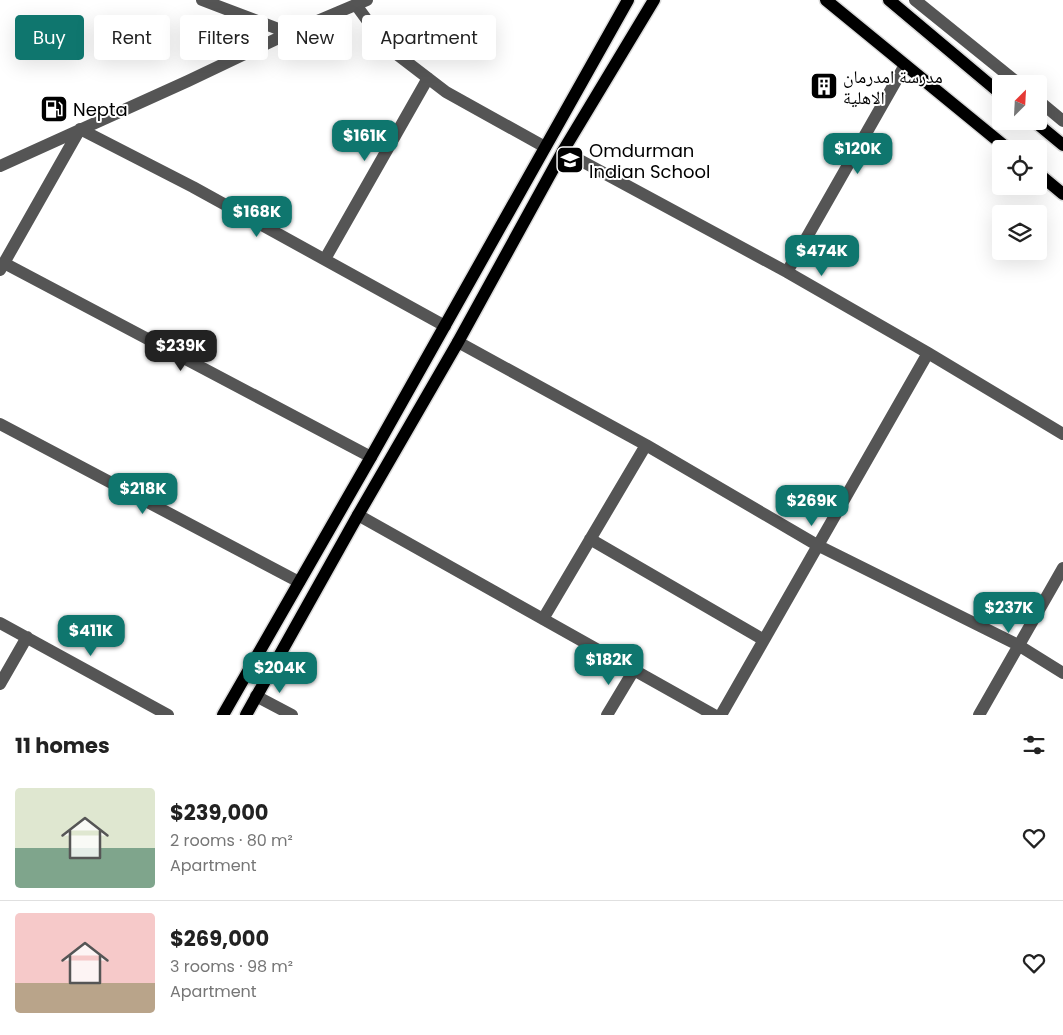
<!DOCTYPE html>
<meta charset="utf-8">
<style>
body{margin:0;font-family:Poppins,"Noto Naskh Arabic",sans-serif;background:#f2f2f2;color:#222;height:100vh;display:flex;flex-direction:column;font-size:19px;white-space:nowrap}
*{box-sizing:border-box;margin:0}
p{font-size:16px;color:#767676}
.icon{flex:none;width:28px;height:28px;fill:none;stroke:currentColor;stroke-width:2;stroke-linecap:round;stroke-linejoin:round}
.map{position:relative;height:715px;overflow:hidden}
.drawer{display:flex;flex-direction:column;background:#fff;flex:1}
.drawer>*{flex:none}
.banner{position:absolute;left:15px;top:15px;width:500px;height:45px;display:flex;gap:10px}
.needle{width:32px;rotate:24deg}
.buttons{position:absolute;left:992px;top:75px;display:grid;gap:10px}
.buttons a{display:grid;place-items:center;width:55px;height:55px;border-radius:5px;background:#fff;box-shadow:0 5px 20px #0002;font-size:25px}
.price{position:absolute;translate:-50% -42px;padding:0 11px;border-radius:10px;background:#0f766e;color:#fff;font-size:16px;line-height:32px;filter:drop-shadow(0 1px 2px #0008)}
.price::after{content:'';position:absolute;left:50%;top:30px;width:15px;height:11px;margin-left:-8px;background:inherit;clip-path:polygon(0 0,100% 0,50% 100%)}
.price.on{background:#222;color:#fff}
ul{padding:0;list-style:none}
li{display:flex;align-items:center;gap:15px;height:125px;padding:0 15px}
li+li{border-top:1px solid #e0e0e0}
li span{display:grid;place-items:center;flex:none;width:140px;height:100px;border-radius:5px;color:#555}
li>.icon{margin-inline-start:auto}
span .icon{width:60px;height:60px;fill:#fffc;stroke-width:1}
li b{font-size:21px}
h2{display:flex;justify-content:space-between;align-items:center;height:60px;padding:0 15px;font-size:21px}
.tag{padding:0 18px;border-radius:5px;background:#fff;box-shadow:0 5px 20px #0002;font-size:18px;line-height:45px}
.tag.on{background:#0f766e;color:#fff}
.map>svg:first-child{display:block}
</style>
<div class="map">
<svg width="1063" height="715" viewBox="0 0 1063 715">
<rect width="100%" height="100%" fill="#fff"/>
<g fill="none" stroke-linecap="round" stroke-linejoin="round">
<g stroke="#dbdbdb" stroke-width="15">
<path id="major" d="M826 0 1008 149
M889 0 1001 94
M1034 121 1063 145
M1039 174 1063 194
M223 715 371 457 628 0
M246 715 358 515 458 342 563 151 654 0"/>
</g>
<path stroke="#555" stroke-width="12" d="M202 0 289 33
M915 0 1019 84
M356 5 386 46 446 92 545 147
M1039 101 1063 121
M563 151 787 272 928 353 1063 434
M0 166 188 81 289 33 367 0
M325 259 428 78
M4 263 371 457
M0 270 80 129 193 187 445 326
M787 272 905 65
M458 342 646 445 817 545 1018 645 1063 673
M0 424 299 582
M358 515 714 715
M590 539 764 640
M543 619 646 445
M0 623 168 715
M0 684 27 637
M256 696 292 715
M607 715 634 670
M721 715 928 353
M979 715 1063 568"/>
<use href="#major" stroke="#000" stroke-width="12"/>
</g>
<defs>
<g id="building-square" transform="scale(1.4375)"><rect x="-9" y="-9" width="18" height="18" rx="4" fill="#000" stroke="#fff"/><path d="M-4-6H4V6H1V3H-1V6H-4ZM-2.5-4.3h1.7v1.8h-1.7ZM.8-4.3h1.7v1.8H.8ZM-2.5-1h1.7V.8h-1.7ZM.8-1h1.7V.8H.8Z" fill="#fff"/></g>
<g id="fuel-square" transform="scale(1.4375)"><rect x="-9" y="-9" width="18" height="18" rx="4" fill="#000" stroke="#fff"/><path d="M-5.5-6h7V0h2V4h1.3V-2.5L3-4.5l.8-.8L6-3V5H2.5V1h-1V6h-7ZM-4.2-4.7v3.2H.2V-4.7Z" fill="#fff"/></g>
<g id="school-square" transform="scale(1.4375)"><rect x="-9" y="-9" width="18" height="18" rx="4" fill="#000" stroke="#fff"/><path d="M0-5L7-2L0 1L-7-2ZM-4 1L0 2.5L4 1V4Q0 6-4 4Z" fill="#fff"/></g>
</defs>
<g fill-rule="evenodd">
<use href="#building-square" x="824" y="86"/>
<use href="#fuel-square" x="54" y="109"/>
<use href="#school-square" x="570" y="160"/>
</g>
<g text-anchor="middle" dominant-baseline="central" stroke-width="4" stroke-linejoin="round" paint-order="stroke">
<g font-size="18" fill="#000" stroke="#fff" text-anchor="start">
<text x="843" y="76">مدرسة امدرمان<tspan x="843" dy="21">الاهلية</tspan></text>
<text x="73" y="109">Nepta</text>
<text x="589" y="150">Omdurman<tspan x="589" dy="21">Indian School</tspan></text>
</g>
</g>
</svg>
<div class="buttons">
<a><svg class="needle" viewBox="-14 -14 28 28"><path d="M0-13l5 13h-10z" fill="#e53935"/><path d="M0 13l5-13h-10z" fill="#767676"/></svg></a>
<a><svg class="icon" aria-label="locate" viewBox="0 0 24 24"><circle cx="12" cy="12" r="6"/><path d="M12 2v4M12 18v4M2 12h4M18 12h4"/></svg></a>
<a><svg class="icon" aria-label="layers" viewBox="0 0 24 24"><path d="M12 4l9 5-9 5-9-5zM3 14l9 5 9-5"/></svg></a>
</div>
<b class="price" style="left:365px;top:162px">$161K</b>
<b class="price" style="left:858px;top:175px">$120K</b>
<b class="price" style="left:257px;top:238px">$168K</b>
<b class="price" style="left:822px;top:277px">$474K</b>
<b class="price on" style="left:181px;top:372px">$239K</b>
<b class="price" style="left:143px;top:515px">$218K</b>
<b class="price" style="left:812px;top:527px">$269K</b>
<b class="price" style="left:1009px;top:634px">$237K</b>
<b class="price" style="left:91px;top:657px">$411K</b>
<b class="price" style="left:609px;top:686px">$182K</b>
<b class="price" style="left:280px;top:694px">$204K</b>
<div class="banner">
<a class="tag on">Buy</a>
<a class="tag">Rent</a>
<a class="tag">Filters</a>
<a class="tag">New</a>
<a class="tag">Apartment</a>
</div>
</div>
<section class="drawer">
<h2>11 homes<svg class="icon" aria-label="filters" viewBox="0 0 24 24"><path d="M4 7h16M4 17h16"/><circle cx="9" cy="7" r="2"/><circle cx="15" cy="17" r="2"/></svg></h2>
<ul>
<li><span style="background:linear-gradient(#dfe7d0 60%,#7fa58c 0)"><svg class="icon" aria-label="home" viewBox="0 0 24 24"><path d="M3 11l9-7 9 7M6 9v11h12V9"/></svg></span><div><b>$239,000</b><p>2 rooms · 80 m²</p><p>Apartment</p></div><svg class="icon" aria-label="heart" viewBox="0 0 24 24"><path d="M12 20l-8-8c-3-5 5-10 8-4 3-6 11-1 8 4z"/></svg></li>
<li><span style="background:linear-gradient(#f6c9c9 70%,#b9a48a 0)"><svg class="icon" aria-label="home" viewBox="0 0 24 24"><path d="M3 11l9-7 9 7M6 9v11h12V9"/></svg></span><div><b>$269,000</b><p>3 rooms · 98 m²</p><p>Apartment</p></div><svg class="icon" aria-label="heart" viewBox="0 0 24 24"><path d="M12 20l-8-8c-3-5 5-10 8-4 3-6 11-1 8 4z"/></svg></li>
</ul>
</section>
